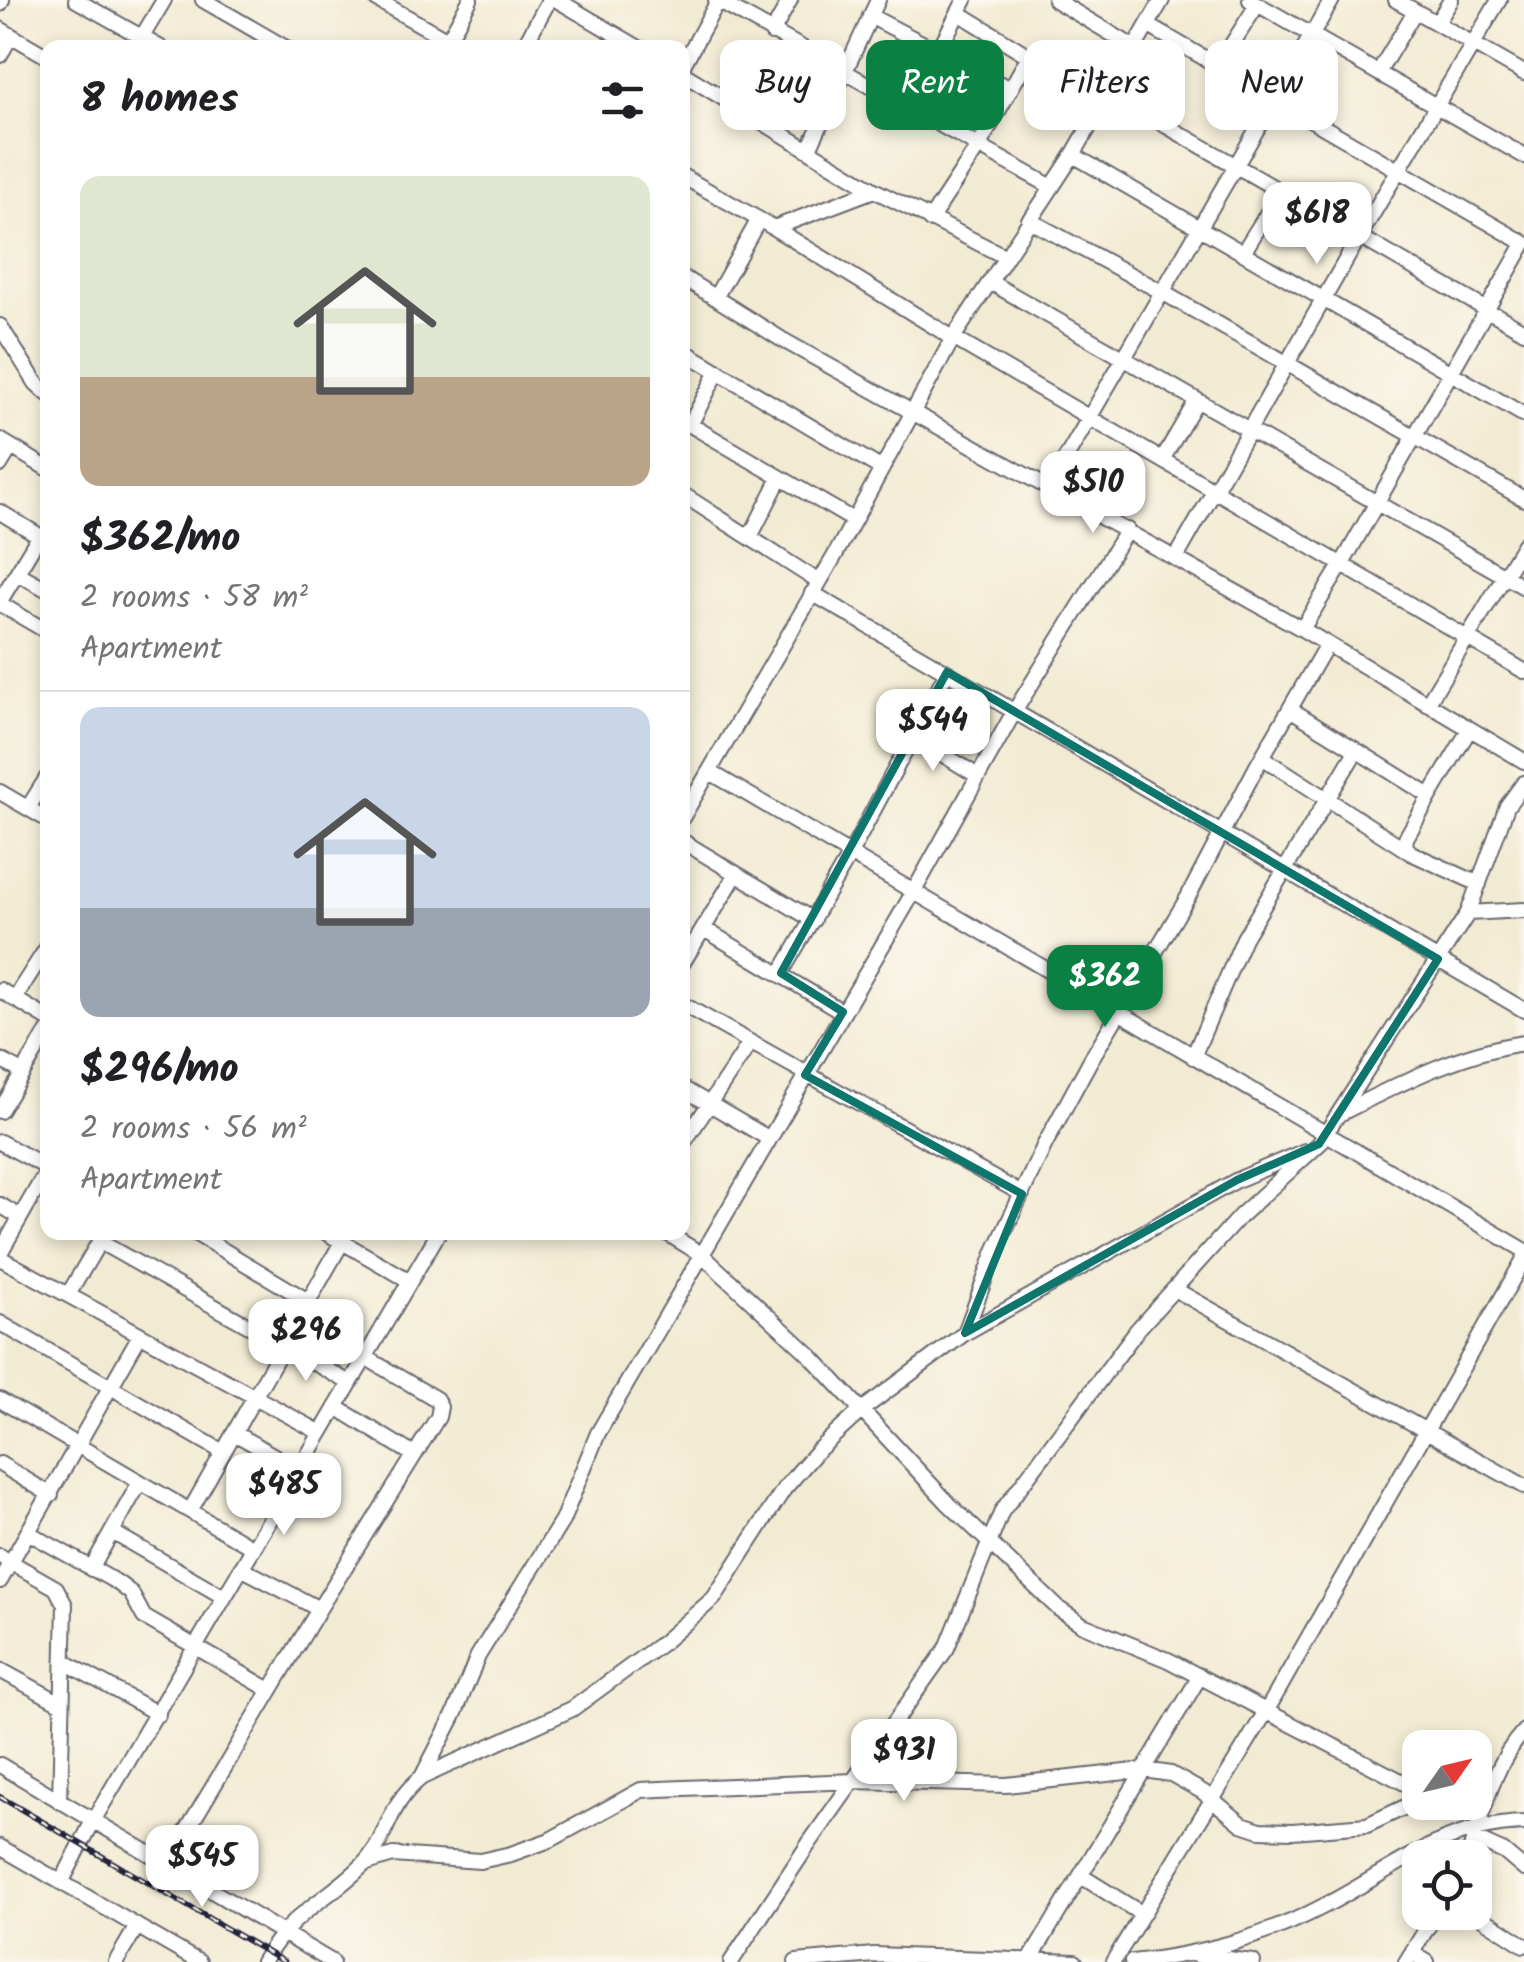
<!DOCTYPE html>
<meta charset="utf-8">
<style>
body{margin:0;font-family:Kalam,sans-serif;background:#f6f6f6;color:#202124;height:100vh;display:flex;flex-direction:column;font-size:38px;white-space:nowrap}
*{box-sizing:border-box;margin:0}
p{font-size:32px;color:#757577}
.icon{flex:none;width:55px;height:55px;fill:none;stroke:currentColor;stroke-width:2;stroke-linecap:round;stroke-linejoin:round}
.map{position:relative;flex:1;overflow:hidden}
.drawer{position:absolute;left:40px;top:40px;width:650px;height:1200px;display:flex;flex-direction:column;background:#fff;border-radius:20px;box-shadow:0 5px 15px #0003}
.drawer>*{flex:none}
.top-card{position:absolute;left:720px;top:40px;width:652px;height:90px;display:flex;gap:20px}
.needle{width:65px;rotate:56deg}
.controls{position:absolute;left:1402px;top:1730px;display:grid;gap:20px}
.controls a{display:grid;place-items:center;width:90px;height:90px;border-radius:20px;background:#fff;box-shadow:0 5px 15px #0003;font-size:50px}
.price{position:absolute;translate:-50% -85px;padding:0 22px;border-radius:20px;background:#fff;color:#222;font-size:32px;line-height:65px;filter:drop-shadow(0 2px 5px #0008)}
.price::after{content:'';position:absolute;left:50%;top:60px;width:30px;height:22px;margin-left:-15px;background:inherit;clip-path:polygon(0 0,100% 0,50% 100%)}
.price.on{background:#0b8043;color:#fff}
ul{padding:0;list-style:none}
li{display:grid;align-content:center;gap:20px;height:530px;padding:0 40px}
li+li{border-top:2px solid #e0e0e0}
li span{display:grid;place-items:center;height:310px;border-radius:20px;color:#555}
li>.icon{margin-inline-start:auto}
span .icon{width:180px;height:180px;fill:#fffc;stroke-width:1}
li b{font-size:42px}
h2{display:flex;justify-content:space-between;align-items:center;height:120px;padding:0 40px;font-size:42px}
.chip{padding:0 35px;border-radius:20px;background:#fff;box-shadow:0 5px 15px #0003;font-size:35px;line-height:90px}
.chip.on{background:#0b8043;color:#fff}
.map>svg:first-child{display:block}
</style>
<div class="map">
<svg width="1524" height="1962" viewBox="0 0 1524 1962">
<rect width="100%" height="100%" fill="#fbf7ec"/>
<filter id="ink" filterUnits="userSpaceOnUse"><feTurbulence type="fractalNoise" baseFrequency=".01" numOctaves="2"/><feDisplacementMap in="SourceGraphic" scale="20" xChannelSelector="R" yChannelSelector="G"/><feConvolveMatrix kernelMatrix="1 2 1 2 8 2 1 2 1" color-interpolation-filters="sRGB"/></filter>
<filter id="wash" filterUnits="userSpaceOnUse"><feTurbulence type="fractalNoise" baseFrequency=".0048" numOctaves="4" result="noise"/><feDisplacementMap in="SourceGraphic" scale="40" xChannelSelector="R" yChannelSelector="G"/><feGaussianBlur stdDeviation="2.25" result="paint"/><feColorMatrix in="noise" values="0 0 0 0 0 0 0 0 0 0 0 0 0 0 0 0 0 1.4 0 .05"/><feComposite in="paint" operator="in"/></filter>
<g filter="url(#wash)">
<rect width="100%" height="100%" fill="#f2ebd3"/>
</g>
<g filter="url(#ink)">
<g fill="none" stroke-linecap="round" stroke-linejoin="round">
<g stroke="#6b6870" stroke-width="18">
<path id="minor" d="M76 0 161 48
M203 0 286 48
M377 0 462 48
M557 0 639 48
M716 0 1052 187
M1055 0 1135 48
M1250 0 1524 156
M1396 0 1524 73
M0 4 2 0
M959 13 1029 56 1109 93 1524 331
M870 16 1010 89
M1437 23 1451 0
M1149 26 1524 243
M0 29 48 57
M772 33 790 0
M142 37 164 0
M448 40 470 0
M523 48 549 0
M0 55 11 36
M1218 66 1257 5
M682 67 718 1
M682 73 874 190
M1378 73 1415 11
M908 108 965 0
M809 149 878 0
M1073 155 1524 415
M682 176 774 228 874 190 1006 257
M930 220 978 147 1029 56
M1029 220 1162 292 1524 499
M774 228 953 338 1524 671
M1244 251 1280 193
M682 277 781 339 1302 629 1524 761
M990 282 1524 587
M715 298 758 221
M0 326 36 383 48 394
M682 350 882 469
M682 420 853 520
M690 425 718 371
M0 440 48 469
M1162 460 1197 400
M0 465 11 447
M1049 487 1332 0
M682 494 819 582
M0 512 48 541
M750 537 780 478
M1176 558 1359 237 1499 0
M17 573 48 590
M812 593 1524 1010
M0 601 39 536
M0 604 48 632
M1302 629 1342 564 1524 244
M1427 704 1524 544
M1290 709 1430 796 1469 730
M911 735 978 776
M1262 757 1411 853
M710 772 1524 1250
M0 792 48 820
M1430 796 1406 838 1405 846 1411 853 1479 884
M28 808 48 776
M682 818 834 557 953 338 1073 155 1162 0
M682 841 813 920
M1468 913 1524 910
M704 929 843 1012
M682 964 735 876
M781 973 849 856 947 672
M0 990 48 1019
M14 999 48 946
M682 1004 1022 1194
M1193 1057 1244 938 1356 751
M0 1060 23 1072
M682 1088 768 1138
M0 1111 48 1031
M1339 1114C1397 1085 1459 1052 1524 1043
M0 1142 48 1168
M682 1145 750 1043
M0 1205 20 1217
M193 1232 308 1301
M325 1232 410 1281
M665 1232 701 1254 810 1355 949 1504 1059 1609 1083 1625 1168 1660 1420 1791
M100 1242 350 1383
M0 1253 48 1169
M0 1258 321 1433
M1174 1289 1524 1486
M68 1295 105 1232
M0 1323 223 1452
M965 1333 995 1251 1045 1144 1090 1061 1188 897 1257 766 1327 644
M0 1400 253 1548
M336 1407 414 1455
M234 1433 299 1470
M0 1464 51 1495
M190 1511 342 1242
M112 1532 224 1597
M29 1533 118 1583 131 1593 144 1617 270 1690
M0 1556 56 1588 65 1605 60 1802
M241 1568 319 1609
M91 1569 140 1482
M0 1581 140 1335
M65 1662 158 1714
M0 1670 62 1704
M0 1765 332 1962
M422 1777 454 1715 478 1656 562 1521 598 1433 913 893 1014 712 1127 530
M1473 1838 1504 1852 1524 1869
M0 1847 199 1962
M1468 1858C1482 1815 1493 1764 1524 1731
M167 1864 319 1609 438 1417 440 1407 436 1399 365 1357
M364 1864 393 1855 480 1861 511 1854 550 1840 641 1790 660 1789 854 1781 1006 1785 1144 1770 1171 1774 1203 1792 1242 1824 1260 1830 1292 1831 1367 1825 1420 1800
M1081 1876 1142 1914
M62 1881 93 1821 439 1232
M1473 1912 1524 1945
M1412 1953 1427 1962
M1195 1955 1253 1962
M1030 1960 1200 1676
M116 1962 137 1926
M263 1962C294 1909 323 1904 362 1866 389 1840 385 1806 422 1777L572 1709 661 1644 714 1598 784 1489 817 1451 863 1409 965 1333 1237 1180 1305 1151
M731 1962 810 1842 947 1648 1002 1511 1137 1330 1240 1216 1319 1144 1468 913 1507 806 1524 783
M796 1962 874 1955 1075 1962
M1113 1962 1267 1710 1524 1259
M1132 1962C1196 1956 1265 1937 1322 1907 1395 1870 1437 1826 1524 1823
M1406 1962 1437 1912"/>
</g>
<use href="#minor" stroke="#fff" stroke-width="14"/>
<g stroke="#22223b" stroke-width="6">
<path id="rail" d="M0 1797 284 1962"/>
</g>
<use href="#rail" stroke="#fbf7ec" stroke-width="2.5" stroke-dasharray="8" stroke-linecap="butt"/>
</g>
</g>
<path fill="none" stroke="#0f766e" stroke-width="8" stroke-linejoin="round" d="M947 672 1438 959 1319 1144 1237 1180 965 1333 1022 1194 805 1075 843 1012 781 973Z"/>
</svg>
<div class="controls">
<a><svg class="needle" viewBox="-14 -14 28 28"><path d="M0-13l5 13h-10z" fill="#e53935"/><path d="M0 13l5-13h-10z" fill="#757577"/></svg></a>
<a><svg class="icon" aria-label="locate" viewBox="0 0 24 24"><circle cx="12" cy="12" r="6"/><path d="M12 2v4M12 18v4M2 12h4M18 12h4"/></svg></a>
</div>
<b class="price" style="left:1317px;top:267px">$618</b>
<b class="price" style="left:1093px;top:536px">$510</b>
<b class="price" style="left:933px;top:774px">$544</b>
<b class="price on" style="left:1105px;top:1030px">$362</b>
<b class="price" style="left:306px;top:1384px">$296</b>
<b class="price" style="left:284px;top:1538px">$485</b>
<b class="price" style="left:904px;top:1804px">$931</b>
<b class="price" style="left:202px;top:1910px">$545</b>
<div class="top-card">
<a class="chip">Buy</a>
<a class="chip on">Rent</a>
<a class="chip">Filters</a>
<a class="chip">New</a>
</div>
<section class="drawer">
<h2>8 homes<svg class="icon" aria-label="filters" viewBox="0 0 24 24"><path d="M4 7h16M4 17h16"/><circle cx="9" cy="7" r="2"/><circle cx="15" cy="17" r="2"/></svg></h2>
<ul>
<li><span style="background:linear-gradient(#dfe7d0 65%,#b9a48a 0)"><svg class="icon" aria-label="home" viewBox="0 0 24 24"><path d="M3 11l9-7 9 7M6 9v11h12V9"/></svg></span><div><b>$362/mo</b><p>2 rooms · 58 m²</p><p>Apartment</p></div></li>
<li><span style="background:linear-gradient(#c9d6e8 65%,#9aa5b1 0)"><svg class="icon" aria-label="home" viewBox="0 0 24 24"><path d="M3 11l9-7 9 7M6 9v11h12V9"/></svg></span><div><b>$296/mo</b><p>2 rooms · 56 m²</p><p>Apartment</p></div></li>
</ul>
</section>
</div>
